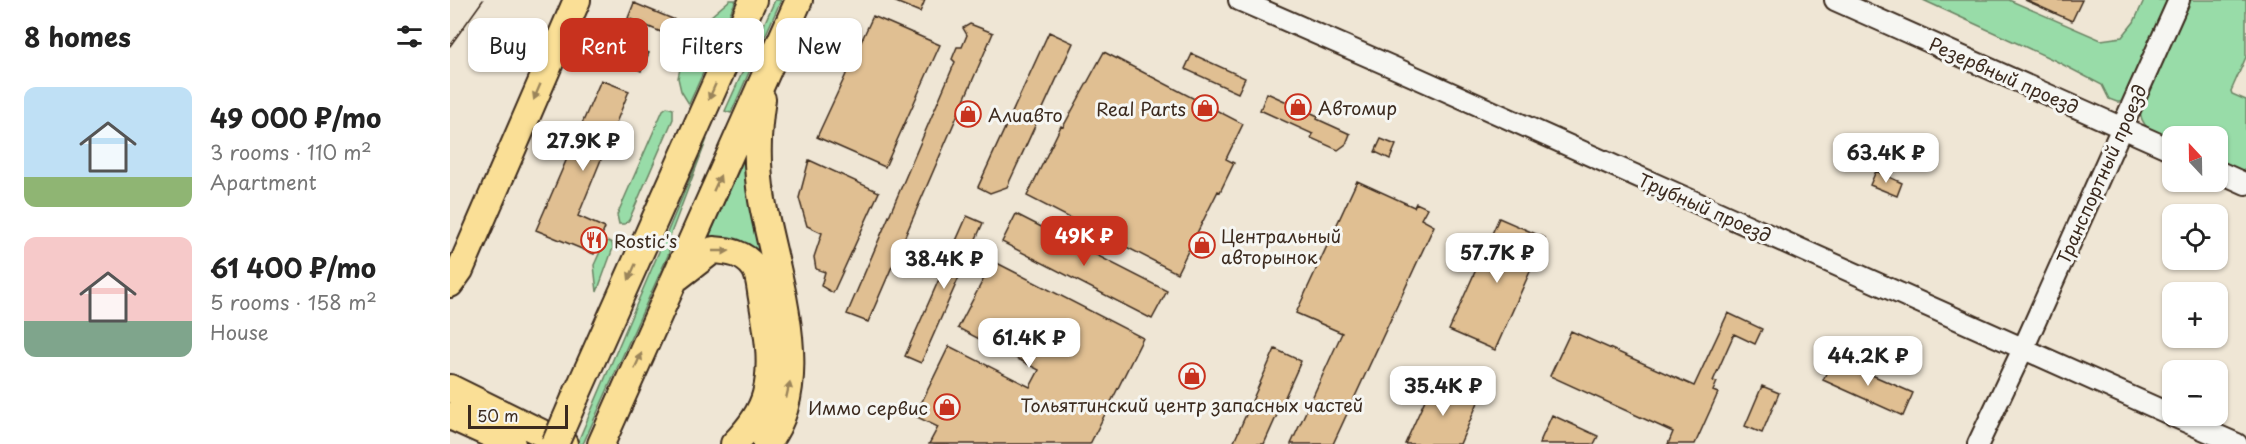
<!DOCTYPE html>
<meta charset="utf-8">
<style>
body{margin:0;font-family:"Playpen Sans",sans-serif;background:#f6f6f6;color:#222;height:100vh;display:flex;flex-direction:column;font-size:22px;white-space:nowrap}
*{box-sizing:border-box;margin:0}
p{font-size:20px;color:#767676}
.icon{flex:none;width:33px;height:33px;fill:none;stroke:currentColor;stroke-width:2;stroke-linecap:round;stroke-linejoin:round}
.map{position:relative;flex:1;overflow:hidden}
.panel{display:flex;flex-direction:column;background:#fff;width:450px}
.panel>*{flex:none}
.top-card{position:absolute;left:18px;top:18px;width:570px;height:54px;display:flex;gap:12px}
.needle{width:39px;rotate:338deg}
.fabs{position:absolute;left:1712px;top:126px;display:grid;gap:12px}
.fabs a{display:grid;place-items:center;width:66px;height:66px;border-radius:12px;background:#fff;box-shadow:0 2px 4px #0004;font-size:30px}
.scale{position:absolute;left:18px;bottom:15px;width:100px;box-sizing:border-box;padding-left:6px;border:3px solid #3b2a1e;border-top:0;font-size:16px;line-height:21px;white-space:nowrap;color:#3b2a1e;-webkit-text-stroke:4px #f6f6f2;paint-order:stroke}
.price{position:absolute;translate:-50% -51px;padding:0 14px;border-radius:12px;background:#fff;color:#222;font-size:20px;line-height:39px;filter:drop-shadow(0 2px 3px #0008)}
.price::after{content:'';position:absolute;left:50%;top:36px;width:18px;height:14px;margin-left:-9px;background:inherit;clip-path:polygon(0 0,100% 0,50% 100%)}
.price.active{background:#c8321e;color:#fff}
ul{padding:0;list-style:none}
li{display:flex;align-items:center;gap:18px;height:150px;padding:0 24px}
li span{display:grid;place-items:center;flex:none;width:168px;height:120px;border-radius:12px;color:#555}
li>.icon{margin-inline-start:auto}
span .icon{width:72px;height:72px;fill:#fffc;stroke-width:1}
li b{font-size:26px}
h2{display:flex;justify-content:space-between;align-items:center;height:72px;padding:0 24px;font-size:26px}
.pill{padding:0 21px;border-radius:12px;background:#fff;box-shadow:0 2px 4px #0004;font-size:21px;line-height:54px}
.pill.active{background:#c8321e;color:#fff}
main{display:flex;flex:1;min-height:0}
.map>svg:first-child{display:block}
</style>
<main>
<section class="panel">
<h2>8 homes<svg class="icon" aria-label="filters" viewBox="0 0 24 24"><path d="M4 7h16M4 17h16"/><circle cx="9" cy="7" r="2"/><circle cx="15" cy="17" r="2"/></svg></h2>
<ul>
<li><span style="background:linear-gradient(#bfe0f5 75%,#8fb573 0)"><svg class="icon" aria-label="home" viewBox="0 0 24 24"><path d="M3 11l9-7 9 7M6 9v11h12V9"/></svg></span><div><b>49 000 ₽/mo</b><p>3 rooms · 110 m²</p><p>Apartment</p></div></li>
<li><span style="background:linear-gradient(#f6c9c9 70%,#7fa58c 0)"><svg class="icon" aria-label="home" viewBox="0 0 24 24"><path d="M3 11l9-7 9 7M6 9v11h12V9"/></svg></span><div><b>61 400 ₽/mo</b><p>5 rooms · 158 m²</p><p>House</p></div></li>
</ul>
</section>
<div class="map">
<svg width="1796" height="444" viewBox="0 0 1796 444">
<rect width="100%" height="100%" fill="#efe6d5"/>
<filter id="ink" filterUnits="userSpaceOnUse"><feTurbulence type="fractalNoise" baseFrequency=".0167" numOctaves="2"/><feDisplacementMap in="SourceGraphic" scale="12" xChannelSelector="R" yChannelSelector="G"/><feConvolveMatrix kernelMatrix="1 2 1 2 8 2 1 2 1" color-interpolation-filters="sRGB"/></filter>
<g filter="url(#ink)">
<path fill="#98dca8" stroke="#6a8363" stroke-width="1.5" d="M280 0H286L239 104 231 91 228 78 231 64 247 28Z
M325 0H331L281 113 275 111Z
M1473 0H1559L1651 40 1672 37 1684 22 1694 0H1725L1675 102H1667L1659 99 1652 85 1606 61Z
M1738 0H1796V57L1781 91 1782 94 1796 100V173L1767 160V136H1722V140C1706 133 1690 129 1690 109Z
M217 107 223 109V119L179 220 175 224H169L167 215 213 110Z
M257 139 218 241 219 253 133 444H127Z
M295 157 317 266C302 243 285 230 257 241Z
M158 241 162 243 163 248 147 292 144 265 154 243Z"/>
<path fill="#e0bf92" stroke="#3b2a1e" stroke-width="1.5" d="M441 0H475L470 12Z
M1575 0H1632L1622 21Z
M184 3 225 20 218 35 178 18Z
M423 16 490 45 435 167 367 137Z
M520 24 543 33 418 322 397 314 505 62 502 59 507 47H512L517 35 513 28Z
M599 32 623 43 557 187 540 193 528 187Z
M172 41 199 53 191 71 164 58Z
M654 52 793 124 776 159 784 163 770 192 768 191 727 273 577 196 611 126 613 127Z
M742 54 795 78 788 93 735 69Z
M151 80 179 91 128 216 155 228 144 254 86 230Z
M817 93 868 116 867 119 900 134 896 144 888 150 861 138 863 134 810 110Z
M931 139 946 145 940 159 925 152Z
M359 160 429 192 383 293 371 286 375 272 366 269 364 257 372 233 357 226 349 198Z
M1426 171 1452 183 1447 196 1420 185Z
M907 181 964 207 966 203 977 208 971 219 984 226 883 444H841L892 333 846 313Z
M566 214 717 291 702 319 552 242Z
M517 216 533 223 471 363 455 356Z
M1049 218 1095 238 1045 350 999 330Z
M543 261 693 338 640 444H479L488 427 465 416 499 346 580 387 589 370 508 328Z
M1278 313 1312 329 1305 344 1284 334 1263 381 1267 382 1263 391 1268 393 1245 444H1218L1223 432 1100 376 1121 331 1244 386Z
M825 349 851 361 814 444H783Z
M1383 358 1463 393 1453 416 1373 380Z
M984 380 1029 400 1010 444H955Z
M1312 386 1329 393 1312 433 1295 426Z
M1102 415 1148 436 1144 444H1089Z"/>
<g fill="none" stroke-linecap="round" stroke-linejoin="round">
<g stroke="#3b2a1e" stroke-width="24">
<path id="minor" d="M789 0 945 68 1722 415
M1385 0 1722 150
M1767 171 1796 184
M1723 416 1787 444
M1528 444 1573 349 1729 0"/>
</g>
<g stroke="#3b2a1e" stroke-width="30">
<path id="major" d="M312 99C307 131 306 167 312 200 324 269 367 383 316 444
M228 277 263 250C279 251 294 253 304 267 310 275 310 288 312 298 317 330 324 362 316 394 311 414 298 430 284 444
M0 284 10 270 127 0
M0 388 114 444
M125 398 303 0
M0 416 62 444
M151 444 349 0"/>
</g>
<use href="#minor" stroke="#f6f6f2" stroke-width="20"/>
<use href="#major" stroke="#fadf96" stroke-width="26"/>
<path stroke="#3b2a1e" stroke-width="1.5" d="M0 46 33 0"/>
<g stroke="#3b2a1e" stroke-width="30" stroke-linecap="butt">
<path id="major-bridge" d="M105 444 125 398"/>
</g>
<use href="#major-bridge" stroke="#fadf96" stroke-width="26"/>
</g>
<defs><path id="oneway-solid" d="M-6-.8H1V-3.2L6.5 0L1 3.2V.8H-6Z" transform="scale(1.5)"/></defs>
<g fill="#9a845a">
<use href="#oneway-solid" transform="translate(87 92) rotate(113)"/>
<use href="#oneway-solid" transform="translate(262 92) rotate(114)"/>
<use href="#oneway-solid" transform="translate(267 183) rotate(-66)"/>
<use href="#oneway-solid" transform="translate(271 251)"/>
<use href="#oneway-solid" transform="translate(182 272) rotate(114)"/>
<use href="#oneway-solid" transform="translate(188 361) rotate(-66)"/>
<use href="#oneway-solid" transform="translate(338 390) rotate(-77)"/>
</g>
</g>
<defs>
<g id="shop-ring" transform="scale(1.35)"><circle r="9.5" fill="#f6f6f2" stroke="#c8321e" stroke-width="1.5"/><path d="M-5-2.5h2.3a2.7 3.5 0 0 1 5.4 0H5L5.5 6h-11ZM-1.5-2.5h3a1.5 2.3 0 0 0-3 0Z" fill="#c8321e"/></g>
<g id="restaurant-ring" transform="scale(1.35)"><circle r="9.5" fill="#f6f6f2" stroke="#c8321e" stroke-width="1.5"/><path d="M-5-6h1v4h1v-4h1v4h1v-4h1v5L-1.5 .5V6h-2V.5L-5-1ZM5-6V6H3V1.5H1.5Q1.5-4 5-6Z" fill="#c8321e"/></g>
</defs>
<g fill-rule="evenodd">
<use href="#shop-ring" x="848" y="107"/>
<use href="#shop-ring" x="755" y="108"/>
<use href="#shop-ring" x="518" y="114"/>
<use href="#restaurant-ring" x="144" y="240"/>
<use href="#shop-ring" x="752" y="245"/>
<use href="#shop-ring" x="742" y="376"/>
<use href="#shop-ring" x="497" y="407"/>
</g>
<g text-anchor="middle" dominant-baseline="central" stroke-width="6" stroke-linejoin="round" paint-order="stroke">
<g font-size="18" fill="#3b2a1e" stroke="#f6f6f2">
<text transform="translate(1554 75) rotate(24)">Резервный проезд</text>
<text transform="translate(1651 174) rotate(-66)">Транспортный проезд</text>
<text transform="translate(1255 207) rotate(24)">Трубный проезд</text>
</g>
<g font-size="18" fill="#3b2a1e" stroke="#f6f6f2" text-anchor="start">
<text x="868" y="107">Автомир</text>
<text x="736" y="108" text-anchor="end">Real Parts</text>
<text x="538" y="114">Алиавто</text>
<text x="771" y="235">Центральный<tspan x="771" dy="21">авторынок</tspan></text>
<text x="164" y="240">Rostic's</text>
<text x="742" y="404" text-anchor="middle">Тольяттинский центр запасных частей</text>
<text x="478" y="407" text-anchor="end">Иммо сервис</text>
</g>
</g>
</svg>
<div class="fabs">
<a><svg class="needle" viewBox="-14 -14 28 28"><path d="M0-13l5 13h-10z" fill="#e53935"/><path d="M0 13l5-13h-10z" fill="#767676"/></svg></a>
<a><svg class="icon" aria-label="locate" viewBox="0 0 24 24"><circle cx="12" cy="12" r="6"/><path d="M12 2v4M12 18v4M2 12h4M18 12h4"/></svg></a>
<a>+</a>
<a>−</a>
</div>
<div class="scale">50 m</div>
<b class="price" style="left:133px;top:172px">27.9K ₽</b>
<b class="price" style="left:1436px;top:184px">63.4K ₽</b>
<b class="price active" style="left:634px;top:267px">49K ₽</b>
<b class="price" style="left:1047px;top:284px">57.7K ₽</b>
<b class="price" style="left:494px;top:290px">38.4K ₽</b>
<b class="price" style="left:579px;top:369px">61.4K ₽</b>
<b class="price" style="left:1418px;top:387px">44.2K ₽</b>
<b class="price" style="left:993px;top:417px">35.4K ₽</b>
<div class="top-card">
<a class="pill">Buy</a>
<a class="pill active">Rent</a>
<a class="pill">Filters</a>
<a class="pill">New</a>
</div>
</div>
</main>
